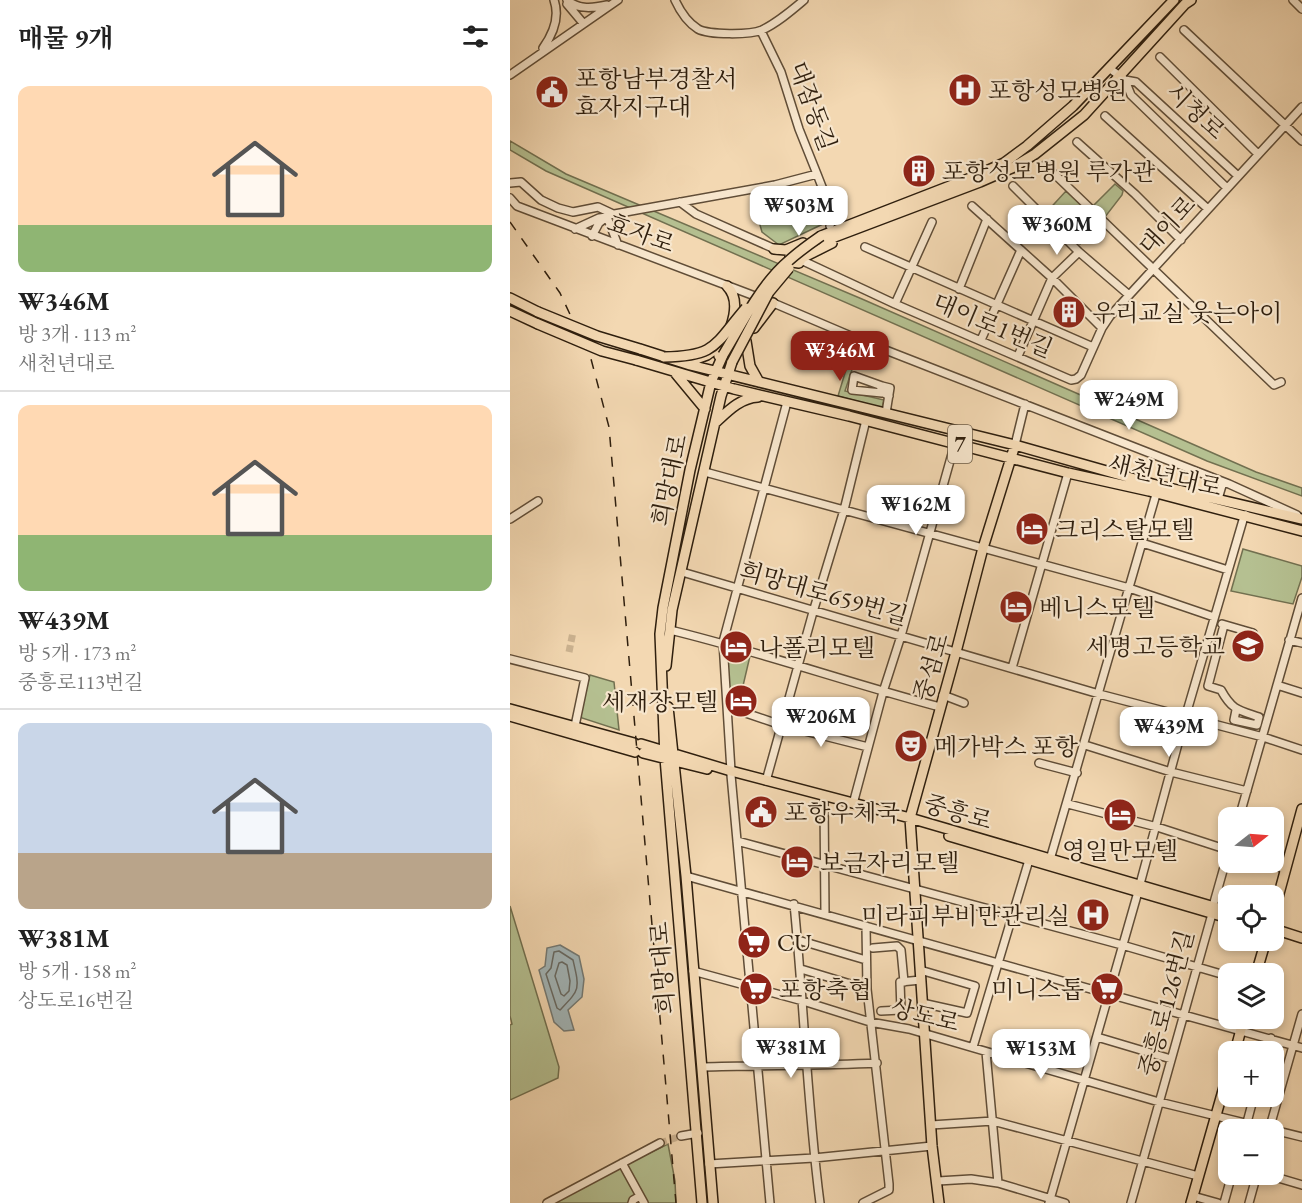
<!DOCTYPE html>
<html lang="ko">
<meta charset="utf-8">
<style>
body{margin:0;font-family:"EB Garamond","Noto Serif KR",serif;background:#f6f6f6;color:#222;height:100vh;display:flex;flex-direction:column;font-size:22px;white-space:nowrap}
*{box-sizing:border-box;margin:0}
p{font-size:20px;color:#767676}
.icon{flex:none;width:33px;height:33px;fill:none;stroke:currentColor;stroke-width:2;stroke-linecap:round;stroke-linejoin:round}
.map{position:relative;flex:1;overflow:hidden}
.panel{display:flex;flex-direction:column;background:#fff;width:510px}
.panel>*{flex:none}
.needle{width:39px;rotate:73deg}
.tools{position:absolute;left:708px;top:807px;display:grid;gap:12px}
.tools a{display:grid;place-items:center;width:66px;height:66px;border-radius:12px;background:#fff;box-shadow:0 3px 9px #0003;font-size:30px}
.price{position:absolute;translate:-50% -51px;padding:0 14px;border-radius:12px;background:#fff;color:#222;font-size:20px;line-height:39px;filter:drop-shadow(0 2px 3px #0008)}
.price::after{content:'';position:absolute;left:50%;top:36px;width:18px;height:14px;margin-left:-9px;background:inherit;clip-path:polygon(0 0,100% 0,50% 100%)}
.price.current{background:#8f2418;color:#fff}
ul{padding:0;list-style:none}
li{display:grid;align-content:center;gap:12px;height:318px;padding:0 18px}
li+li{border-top:2px solid #e0e0e0}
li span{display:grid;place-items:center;height:186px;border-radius:12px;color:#555}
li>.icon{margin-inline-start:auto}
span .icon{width:108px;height:108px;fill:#fffc;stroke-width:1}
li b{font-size:26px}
h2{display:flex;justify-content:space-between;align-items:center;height:72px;padding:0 18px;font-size:26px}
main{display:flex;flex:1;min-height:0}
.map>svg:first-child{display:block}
</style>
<main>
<section class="panel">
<h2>매물 9개<svg class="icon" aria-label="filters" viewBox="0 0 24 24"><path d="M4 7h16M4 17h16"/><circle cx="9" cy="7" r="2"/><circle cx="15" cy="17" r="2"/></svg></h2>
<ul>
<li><span style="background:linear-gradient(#ffd9b3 75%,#8fb573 0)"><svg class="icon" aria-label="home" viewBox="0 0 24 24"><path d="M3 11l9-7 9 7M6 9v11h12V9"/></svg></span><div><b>₩346M</b><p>방 3개 · 113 m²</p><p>새천년대로</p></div></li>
<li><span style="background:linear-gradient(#ffd9b3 70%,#8fb573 0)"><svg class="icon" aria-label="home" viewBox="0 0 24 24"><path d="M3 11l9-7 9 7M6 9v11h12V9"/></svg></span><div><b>₩439M</b><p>방 5개 · 173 m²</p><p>중흥로113번길</p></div></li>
<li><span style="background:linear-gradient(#c9d6e8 70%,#b9a48a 0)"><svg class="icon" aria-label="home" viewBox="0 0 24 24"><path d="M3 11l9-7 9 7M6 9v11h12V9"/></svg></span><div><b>₩381M</b><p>방 5개 · 158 m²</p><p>상도로16번길</p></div></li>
</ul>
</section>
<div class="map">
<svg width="792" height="1203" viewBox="0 0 792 1203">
<rect width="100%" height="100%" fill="#f3d8b2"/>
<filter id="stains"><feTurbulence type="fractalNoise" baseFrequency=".00333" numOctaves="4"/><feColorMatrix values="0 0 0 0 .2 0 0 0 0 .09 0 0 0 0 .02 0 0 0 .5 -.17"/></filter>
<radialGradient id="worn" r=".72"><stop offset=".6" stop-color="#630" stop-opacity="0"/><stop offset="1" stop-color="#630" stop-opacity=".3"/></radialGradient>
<path fill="#b5c091" stroke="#727050" stroke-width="1.5" d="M0 141 56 174 352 299 746 472 792 488V496L697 461 36 171 0 150Z
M605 184 613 191 612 195 595 217 583 206Z
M556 191 589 221 570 244 534 215Z
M308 202 313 224 269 245 252 232 246 211Z
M345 340 375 352 374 357 349 348 335 391 374 400 372 408 328 396Z
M733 549 792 566V577L783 604 721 591Z
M214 649 240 656 228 707 220 705Z
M80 675 104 682 109 730 72 718 70 713Z
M0 906 49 1067 48 1078 0 1100V1025L2 1024 0 1016Z
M158 1144 165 1181 166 1203H37Z"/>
<path fill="#a2b6b9" stroke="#747a75" stroke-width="1.5" d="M50 945 69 956 74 979 72 997 58 1010 64 1030 54 1031 44 1022 29 970 35 966 37 948Z"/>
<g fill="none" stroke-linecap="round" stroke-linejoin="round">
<path stroke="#686a64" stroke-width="1.5" d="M44 952 49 951 63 960C70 990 70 989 50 1010L47 1008 36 974 41 968Z
M52 962 57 965 60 981 59 991 54 996 51 994 45 976 49 963Z"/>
<path stroke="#ccb391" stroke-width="7" stroke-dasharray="7 3.5" stroke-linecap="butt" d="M59 652 63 632
M150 1143 171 1136"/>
<g stroke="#604d37" stroke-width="10">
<path id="minor" d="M57 0C69 10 83 8 97 5
M165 0C170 11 177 22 188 29 199 35 240 35 252 30 267 23 281 11 294 0
M783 0 792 9
M57 4 73 23
M674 30 792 141
M33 48C43 34 50 17 44 0
M650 57 748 154
M599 68 615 80 626 82 728 176
M0 75 108 0
M615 80 621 95 717 188
M595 116 698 209
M567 142 625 194 671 240
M535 165 764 385 771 382
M307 174 323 215 329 222
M0 183 11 182 31 200 48 208 63 212 88 207 103 214
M503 186 569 252 619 295
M0 198 7 206 250 298
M170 202 186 214 267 250
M462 206 542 278 592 328
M97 217 108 245
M320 226 323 215
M65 229 89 218 97 217
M82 236 89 223 99 215 265 185 307 174 289 129 271 72 251 31
M355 247 583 347
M291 260 385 304 561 380 566 379 571 375 592 328 600 316 792 107
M449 289 477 219
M261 302 355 342 719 484 787 515
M385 304 422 222
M471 340 511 250
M508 356 542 278 569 252
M372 393 342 390 344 376 372 386
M376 413 380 388 372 386 370 391 379 396
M505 445 515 404
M195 472 619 588 704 617
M708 499 713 482
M0 519 28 501
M632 543 718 570
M172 572 589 694 753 737 792 750
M712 624 743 633
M714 625 698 686 711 690C722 710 728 710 749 717L747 725 724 720 726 710
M160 630C251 652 339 683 430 707
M779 640 792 643
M0 659 75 678 65 726
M502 668 558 473
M767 685 792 693
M433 695 454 703
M218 707 271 725 358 747
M575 745 661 772 737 791
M529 763 567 773
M221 771 213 642 277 402
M221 775 260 1203
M256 781 303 612 334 510 356 420
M314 801 315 914
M343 804 373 692 391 636 445 443
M558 804 647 827 718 850
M729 818 792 598
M227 841 612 945 718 976
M756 862 774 869
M539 863 647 491
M176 876 792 1048
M630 884 675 718 733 520 736 515
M284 904C294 1004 297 1104 310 1203
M703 906 718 853
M288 940 356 960
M363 948 387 946 391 950 394 982
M291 969 357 989
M410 970 465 986 457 1013 412 1003
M183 971 293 1001 360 1022 399 1029 649 1102 792 1137
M371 1011 391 1010 390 982 411 980
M587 1037 661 1059
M463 1047 519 860
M476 1052 488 1183
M757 1052 761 1038
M193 1067C251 1065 309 1066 367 1063
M421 1125 483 1121 688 1176
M735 1130 744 1096
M759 1130 792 1014
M171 1136 188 1133
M112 1163 134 1203
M199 1164 304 1158 422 1146
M755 1174 792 1185
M428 1181 461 1179 488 1183 555 1203
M683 1196 708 1203
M37 1203 150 1143
M122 1203 123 1200 130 1196
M353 1203 379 1190V1184L357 989 356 926
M539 1203 628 892
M621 1203 702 914
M714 1203 722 1174
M739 1203 747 1174"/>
</g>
<g stroke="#2f1f0e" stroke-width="12">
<path id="major" d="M311 236 463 177 494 163 517 146 563 106 664 0
M314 241 470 182 502 168 525 154 574 115 675 4 681 0
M264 249 276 250 293 243
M292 258 290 252 286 250 280 256 282 262 289 263 292 258 322 243
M0 298 28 312
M0 311 28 324
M244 328 263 303
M236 341 240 366 249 382
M130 349 180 365 505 445 646 485 792 519
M209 356C217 336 235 304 217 286
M126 360 224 389 339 416 558 473 639 491 792 531
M175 363 197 355 208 347
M166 374 195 409
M205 423C218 411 230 398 248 397
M156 666 162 610 211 396 222 362
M158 707 176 876 203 1203
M0 709 124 743
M0 716 125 752
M131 744 221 771 400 818 718 911
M133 753 197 769
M439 836 718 918
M764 912 792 809
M764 929 792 938
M746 974 756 940
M725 1052 734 1018
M192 1203 155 758 150 634 153 608 180 470 201 382 213 355
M429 1203 422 1146 400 818 446 652 473 548 505 445
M681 1203 718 1073"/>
</g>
<use href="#minor" stroke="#f7e6cd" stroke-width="7"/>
<use href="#major" stroke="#f3d8b2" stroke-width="9"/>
<path stroke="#2f1f0e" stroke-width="1.5" stroke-dasharray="10 10" stroke-linecap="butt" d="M0 222 50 293 81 359 99 427 166 1203"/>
<g stroke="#2f1f0e" stroke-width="12" stroke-linecap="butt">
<path id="major-bridge" d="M28 312 87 336 130 349
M28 324 92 351 126 360
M213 355C230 327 245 296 267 272 280 258 295 247 311 236
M154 357C207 356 204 345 236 308
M222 362 259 292 279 268"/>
</g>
<use href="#major-bridge" stroke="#f3d8b2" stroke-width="9"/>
</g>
<defs>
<g id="hospital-disc" transform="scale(1.725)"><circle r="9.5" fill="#8f2418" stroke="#f7e6cd"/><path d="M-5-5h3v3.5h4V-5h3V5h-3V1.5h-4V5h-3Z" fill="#fff"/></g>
<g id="civic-disc" transform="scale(1.725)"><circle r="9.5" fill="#8f2418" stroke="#f7e6cd"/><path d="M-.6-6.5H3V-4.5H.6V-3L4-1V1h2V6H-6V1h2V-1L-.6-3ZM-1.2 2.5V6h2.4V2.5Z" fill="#fff"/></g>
<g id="building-disc" transform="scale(1.725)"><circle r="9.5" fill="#8f2418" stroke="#f7e6cd"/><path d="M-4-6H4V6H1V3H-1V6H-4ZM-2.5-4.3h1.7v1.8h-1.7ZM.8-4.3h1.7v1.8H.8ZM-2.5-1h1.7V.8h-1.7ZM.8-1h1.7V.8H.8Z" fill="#fff"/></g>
<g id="hotel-disc" transform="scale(1.725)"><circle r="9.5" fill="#8f2418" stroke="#f7e6cd"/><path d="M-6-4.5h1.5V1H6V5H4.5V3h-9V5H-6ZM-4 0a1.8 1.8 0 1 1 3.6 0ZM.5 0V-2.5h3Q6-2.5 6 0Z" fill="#fff"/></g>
<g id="school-disc" transform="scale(1.725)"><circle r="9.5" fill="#8f2418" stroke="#f7e6cd"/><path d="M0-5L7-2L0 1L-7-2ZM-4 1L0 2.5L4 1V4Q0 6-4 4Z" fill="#fff"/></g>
<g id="theatre-disc" transform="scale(1.725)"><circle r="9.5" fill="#8f2418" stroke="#f7e6cd"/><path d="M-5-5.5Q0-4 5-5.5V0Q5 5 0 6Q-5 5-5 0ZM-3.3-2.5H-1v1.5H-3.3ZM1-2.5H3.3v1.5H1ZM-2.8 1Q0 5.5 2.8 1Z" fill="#fff"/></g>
<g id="supermarket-disc" transform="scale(1.725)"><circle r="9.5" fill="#8f2418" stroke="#f7e6cd"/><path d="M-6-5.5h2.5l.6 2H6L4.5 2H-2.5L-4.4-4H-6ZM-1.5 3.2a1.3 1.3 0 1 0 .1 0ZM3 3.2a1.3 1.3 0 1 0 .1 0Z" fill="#fff"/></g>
</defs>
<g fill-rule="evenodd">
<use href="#hospital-disc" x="455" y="90"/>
<use href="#civic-disc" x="42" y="92"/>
<use href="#building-disc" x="409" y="171"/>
<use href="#building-disc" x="559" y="312"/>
<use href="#hotel-disc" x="522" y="529"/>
<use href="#hotel-disc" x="506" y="607"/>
<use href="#school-disc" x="738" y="646"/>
<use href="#hotel-disc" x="226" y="647"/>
<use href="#hotel-disc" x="231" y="701"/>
<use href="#theatre-disc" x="401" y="746"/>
<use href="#civic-disc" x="251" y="812"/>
<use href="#hotel-disc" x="610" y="815"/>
<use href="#hotel-disc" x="287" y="862"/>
<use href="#hospital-disc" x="583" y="915"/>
<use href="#supermarket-disc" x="244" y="942"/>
<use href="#supermarket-disc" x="246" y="989"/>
<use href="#supermarket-disc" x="597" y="989"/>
</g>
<g text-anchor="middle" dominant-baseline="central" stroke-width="4.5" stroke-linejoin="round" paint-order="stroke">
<rect fill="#f7e6cd" stroke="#6b5b47" stroke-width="1.5" x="438" y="425" width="24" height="38" rx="4.5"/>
<g font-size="22" font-weight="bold" fill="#2f1f0e">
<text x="450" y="444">7</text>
</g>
<g font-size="24" fill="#2f1f0e" stroke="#f7e6cd" text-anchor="start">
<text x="65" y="78">포항남부경찰서<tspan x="65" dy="28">효자지구대</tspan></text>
<text x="478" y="90">포항성모병원</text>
<text x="432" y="171">포항성모병원 루가관</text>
<text x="582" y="312">우리교실 웃는아이</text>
<text x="545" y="529">크리스탈모텔</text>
<text x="529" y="607">베니스모텔</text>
<text x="715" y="646" text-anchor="end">세명고등학교</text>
<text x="249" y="647">나폴리모텔</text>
<text x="208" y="701" text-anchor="end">세재장모텔</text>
<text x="424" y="746">메가박스 포항</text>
<text x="274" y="812">포항우체국</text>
<text x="610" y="850" text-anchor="middle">영일만모텔</text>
<text x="310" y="862">보금자리모텔</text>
<text x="560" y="915" text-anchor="end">미라피부비만관리실</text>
<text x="267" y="942">CU</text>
<text x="269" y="989">포항축협</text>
<text x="574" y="989" text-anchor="end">미니스톱</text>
</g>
<g font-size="24" fill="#2f1f0e" stroke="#f7e6cd">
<text transform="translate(303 106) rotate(70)">대잠동길</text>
<text transform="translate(686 111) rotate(43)">시청로</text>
<text transform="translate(657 225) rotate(-47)">대이로</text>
<text transform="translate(131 233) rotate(20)">효자로</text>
<text transform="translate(483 325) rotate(23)">대이로1번길</text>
<text transform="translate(655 475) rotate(13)">새천년대로</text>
<text transform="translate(159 480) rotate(-78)">희망대로</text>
<text transform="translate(314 593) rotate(16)">희망대로659번길</text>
<text transform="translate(421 667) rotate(-74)">중섬로</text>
<text transform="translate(448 812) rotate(16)">중흥로</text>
<text transform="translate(152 968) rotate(-94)">희망대로</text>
<text transform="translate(656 1003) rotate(-75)">중흥로126번길</text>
<text transform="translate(415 1015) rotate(14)">상도로</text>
</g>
</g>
<rect width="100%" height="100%" filter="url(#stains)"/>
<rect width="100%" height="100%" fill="url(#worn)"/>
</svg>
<div class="tools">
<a><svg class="needle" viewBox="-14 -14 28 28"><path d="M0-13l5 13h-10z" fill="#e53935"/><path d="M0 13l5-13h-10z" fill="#767676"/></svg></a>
<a><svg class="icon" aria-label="locate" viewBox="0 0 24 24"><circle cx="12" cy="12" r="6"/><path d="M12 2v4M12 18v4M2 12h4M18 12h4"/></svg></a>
<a><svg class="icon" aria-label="layers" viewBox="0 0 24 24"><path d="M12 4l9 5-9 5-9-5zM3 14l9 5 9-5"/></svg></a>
<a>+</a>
<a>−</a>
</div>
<b class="price" style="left:289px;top:237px">₩503M</b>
<b class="price" style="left:547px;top:256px">₩360M</b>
<b class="price current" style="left:330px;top:382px">₩346M</b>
<b class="price" style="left:619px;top:431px">₩249M</b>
<b class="price" style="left:406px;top:536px">₩162M</b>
<b class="price" style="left:311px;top:748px">₩206M</b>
<b class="price" style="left:659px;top:758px">₩439M</b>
<b class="price" style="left:281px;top:1079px">₩381M</b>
<b class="price" style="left:531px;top:1080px">₩153M</b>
</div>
</main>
